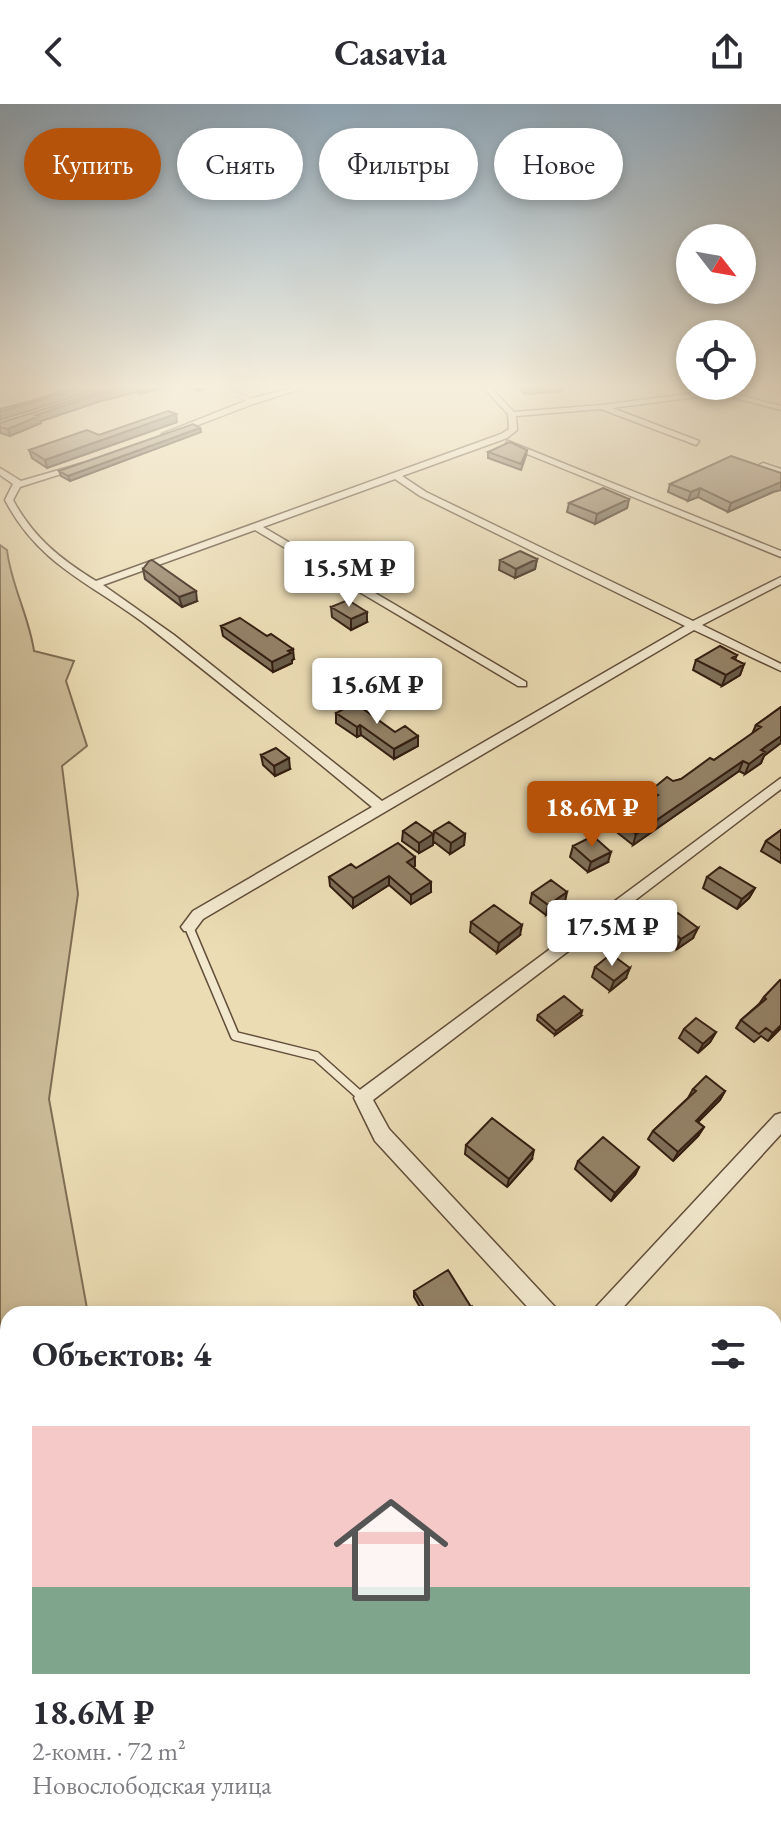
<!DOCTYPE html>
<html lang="ru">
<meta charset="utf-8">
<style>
body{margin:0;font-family:"EB Garamond",serif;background:#f2f2f3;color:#2b2b33;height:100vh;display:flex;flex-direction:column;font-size:30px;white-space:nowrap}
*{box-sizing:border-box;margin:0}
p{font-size:26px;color:#7c7c81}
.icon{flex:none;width:44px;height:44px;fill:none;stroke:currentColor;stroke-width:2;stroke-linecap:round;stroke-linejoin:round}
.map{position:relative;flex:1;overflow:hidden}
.drawer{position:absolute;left:0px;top:1202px;width:782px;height:538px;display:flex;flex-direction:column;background:#fff;border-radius:24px 24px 0 0;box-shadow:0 4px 12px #0003}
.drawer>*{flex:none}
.banner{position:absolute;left:24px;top:24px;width:734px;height:72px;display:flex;gap:16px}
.needle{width:52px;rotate:121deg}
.tools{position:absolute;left:676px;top:120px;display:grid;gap:16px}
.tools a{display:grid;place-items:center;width:80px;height:80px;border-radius:50%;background:#fff;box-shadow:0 4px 12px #0003;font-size:40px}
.price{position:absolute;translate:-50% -68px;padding:0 18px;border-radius:8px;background:#fff;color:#222;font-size:26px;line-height:52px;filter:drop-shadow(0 2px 4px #0008)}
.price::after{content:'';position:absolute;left:50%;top:48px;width:24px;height:18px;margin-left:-12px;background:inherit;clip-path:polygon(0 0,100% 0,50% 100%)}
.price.current{background:#b45309;color:#fff}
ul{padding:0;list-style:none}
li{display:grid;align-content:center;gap:16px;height:424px;padding:0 32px}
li+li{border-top:2px solid #e1e1e2}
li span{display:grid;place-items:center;height:248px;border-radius:0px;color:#555}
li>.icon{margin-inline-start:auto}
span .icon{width:144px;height:144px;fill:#fffc;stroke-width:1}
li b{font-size:34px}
h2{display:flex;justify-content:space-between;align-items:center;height:96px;padding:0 32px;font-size:34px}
.chip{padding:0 28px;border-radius:36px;background:#fff;box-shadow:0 4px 12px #0003;font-size:28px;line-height:72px}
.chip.current{background:#b45309;color:#fff}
header{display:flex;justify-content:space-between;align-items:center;height:104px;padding:0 32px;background:#fff;font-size:36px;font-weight:700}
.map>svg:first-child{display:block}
</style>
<header><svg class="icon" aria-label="back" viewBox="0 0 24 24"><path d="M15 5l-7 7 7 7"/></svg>Casavia<svg class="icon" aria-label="share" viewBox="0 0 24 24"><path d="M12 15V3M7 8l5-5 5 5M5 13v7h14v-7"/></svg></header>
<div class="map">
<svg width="781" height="1739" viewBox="0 0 781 1739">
<rect width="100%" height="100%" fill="#ebdcb4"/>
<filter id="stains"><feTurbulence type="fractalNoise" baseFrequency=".0025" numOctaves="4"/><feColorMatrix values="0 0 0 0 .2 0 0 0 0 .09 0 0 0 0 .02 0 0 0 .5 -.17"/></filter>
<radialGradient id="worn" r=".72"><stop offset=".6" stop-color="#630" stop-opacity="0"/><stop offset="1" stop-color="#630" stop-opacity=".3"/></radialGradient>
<path fill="#ccbc98" stroke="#806d54" stroke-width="2" d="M0 441 7 446C11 481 29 512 34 547L74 557 66 577 87 642 62 662 78 790 49 995 88 1210H8V1348L6 1318 0 1308Z
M36 1732H214L215 1739H37Z
M228 1732H404L406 1739H234Z"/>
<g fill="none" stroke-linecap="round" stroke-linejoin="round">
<g stroke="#624e3a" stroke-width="5">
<path id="lane-far1" d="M210 280 253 297"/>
</g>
<g stroke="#624e3a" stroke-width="11">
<path id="lane" d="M189 823 235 932 316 952 363 994"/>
</g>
<g stroke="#624e3a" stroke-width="3">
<path id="street" d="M304 280H316L256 299 169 332 162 330 250 295Z
M480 280H519L492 285 514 308 602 301 719 286 781 302V306L719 290 612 304 699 337 696 341 601 305 516 312 517 326 507 334 402 372 426 388 693 517 781 473V480L702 521 781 560V567L694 526 203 815 194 827H184L181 823 193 807 372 703C299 642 224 582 149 523 92 479 40 463 5 396L13 380 0 371V364L21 377 83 359V363L20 383 13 396C33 433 60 455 96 477L501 330 509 325 508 310ZM395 375 420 392 685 522 382 697 174 531 103 481 255 426 518 582H526V578L263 423Z
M508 337 781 447V453L505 341Z
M763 359 781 365V371L760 363 759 361Z
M781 674V685L373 996 389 1025 555 1203 559 1210H534L375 1037 354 994 357 988Z
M781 1009V1030L617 1210H592L596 1203 775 1011Z
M774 1448 781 1450V1482L774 1479Z"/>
</g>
<use href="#lane-far1" stroke="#f2e8ce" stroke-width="4"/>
<use href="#lane" stroke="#f2e8ce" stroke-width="8"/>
<use href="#street" fill="#f2e8ce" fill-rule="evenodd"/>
</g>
<path fill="#7e6f58" stroke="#341e11" stroke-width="2" d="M124 280H172L141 290 136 288 101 297 41 317V319L10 332 0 329V319Z
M179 280H206L207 284 198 287Z
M520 280H563V287L525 290 519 283Z
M177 318 47 364 32 354 29 346Z
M200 324 201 328 70 377 61 372 59 367Z
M527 346 526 352 521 366 488 354V348Z
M670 380 773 388 728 408 698 393 688 397 668 388Z
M629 395 627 404 595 420 567 408 569 399Z
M537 455 535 465 515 474 499 466 500 456Z
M143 465 197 497 182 503 145 475Z
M331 503 367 518 351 526 332 513Z
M221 522 267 532 294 555 292 556V559L273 568 223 532Z
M737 551 735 556 744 560 740 571 722 582 693 566 696 556Z
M781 603 761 659 745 670 739 667 633 741 614 726 617 716 648 698 646 697 650 687 681 675 714 656 752 630 756 621Z
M336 609 395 628 418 632V642L394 655 361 631 357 633 336 619Z
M261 651 290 665 275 672 263 661Z
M781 726V759L761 747 766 737Z
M403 727 433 730V741L419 749 402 737Z
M434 727 465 730 464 741 450 750 433 737Z
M573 742 608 758 588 768 570 753Z
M415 762 413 763 431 788 411 800 389 781 353 804 330 782 329 773 356 764Z
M707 773 755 784 749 794 737 805 703 784Z
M532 789 565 798 546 811 530 799Z
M471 818 520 831 497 849 470 828Z
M662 819 693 834 677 845 658 830Z
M595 863 626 874 610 887 592 873Z
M781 876V924L768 937 761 932 754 938 736 924 741 916 759 900 764 893Z
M538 911 581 912 555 931 537 916Z
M684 925 716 928 710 938 698 949 679 934Z
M693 985 725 987 720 996 698 1018 704 1023 698 1032 673 1057 648 1035 653 1027 688 994Z
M466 1041 532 1055 507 1083 465 1050Z
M578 1057 639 1063 635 1071 611 1097 575 1065Z
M414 1187 471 1203 469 1209 424 1210 414 1193Z"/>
<path fill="#675a47" stroke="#341e11" stroke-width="2" d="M92 280H95L96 286 0 316V308Z
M101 280H115L102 284Z
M149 280H172L141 290 139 283Z
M199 280H206L207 284 198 287 197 281Z
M564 280 563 287 525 290 526 283Z
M135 281 136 288 101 297 41 317V319L10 332 8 325 36 311 99 290Z
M176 310 177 318 47 364 45 356Z
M200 324 201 328 70 377 68 372Z
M781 378V386L773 388 728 408 731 399Z
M700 384 698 393 688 397 691 388Z
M629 395 627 404 595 420 597 410Z
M537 455 535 465 515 474 516 465Z
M196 487 197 497 182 503 179 493Z
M367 508V518L351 526V515Z
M293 545 294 555 292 556V559L273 568 272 558Z
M744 560 740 571 722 582 726 571Z
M360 621 361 631 357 633V623Z
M418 632V642L394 655V645Z
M781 632V639L764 652 761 659 745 670 749 660 761 646Z
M289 654 290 665 275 672 274 662Z
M743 657 739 667 633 741 636 730Z
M433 730V741L419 749V739Z
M465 730 464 741 450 750 451 739Z
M611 748 608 758 588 768 591 758Z
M415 753V762L407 767V758Z
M389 772V781L353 804V794Z
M431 778V788L411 800V791Z
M755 784 749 794 737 805 742 795Z
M567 788 565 798 546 811 548 801Z
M522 821 520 831 497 849 499 839Z
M698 824 693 834 677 845 681 835Z
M630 864 626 874 610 887 614 877Z
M582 907 581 912 555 931 556 927Z
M781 921V924L768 937 773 929Z
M716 928 710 938 698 949 703 940Z
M725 987 720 996 691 1025 696 1017Z
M704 1023 698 1032 673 1057 678 1048Z
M534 1046 532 1055 507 1083 509 1075Z
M639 1063 635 1071 611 1097 615 1089Z
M471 1203 468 1210H459Z"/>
<path fill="#938166" stroke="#341e11" stroke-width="2" d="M78 280H92L0 308V305L38 295Z
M124 280H149L139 283 135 281 99 290 36 311 39 312 8 325 0 323V319Z
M523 280H564L526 283Z
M168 307 176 310 45 356 29 346 87 326 99 331Z
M193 320 200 324 68 372 59 367Z
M510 338 527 346 521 360 488 348Z
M731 352 781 369V378L731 399 700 384 691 388 670 380Z
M603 384 629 395 597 410 569 399Z
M520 447 537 455 516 465 500 456Z
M152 456 196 487 179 493 143 465 149 457Z
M348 496 367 508 351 515 331 503Z
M240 514 267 532 271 530 293 545 288 547 291 549 272 558 221 522Z
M720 542 737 551 732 554 744 560 726 571 696 556Z
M355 599 395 628 405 622 418 632 394 645 360 621 357 623 336 609Z
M781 603V632L761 646 765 648 749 660 743 657 636 730 617 716 658 691 650 687 667 673 673 677 681 675 710 654 714 656 761 623 756 621Z
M276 644 289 654 274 662 261 651Z
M416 718 433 730 419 739 403 727Z
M449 718 465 730 451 739 434 727Z
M781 726V747L766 737Z
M593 732 611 748 591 758 573 742Z
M398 739 415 753 407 758 431 778 411 791 389 772 353 794 329 773 351 760 356 764Z
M720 763 755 784 742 795 707 773Z
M551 776 567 788 548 801 532 789Z
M494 801 522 821 499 839 471 818Z
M678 809 698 824 681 835 662 819Z
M611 850 630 864 614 877 595 863Z
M780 876H781V921L773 929 766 924 759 930 741 916 766 895 764 893Z
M564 892 582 907 556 927 538 911Z
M696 914 716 928 703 940 684 925Z
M706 972 725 987 696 1017 704 1023 678 1048 653 1027 696 987 693 985Z
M492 1014 534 1046 509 1075 466 1041Z
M603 1033 639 1063 615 1089 578 1057Z
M448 1166 471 1203 459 1210H428L414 1187Z"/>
<linearGradient id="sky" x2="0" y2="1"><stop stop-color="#90aabd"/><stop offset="0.54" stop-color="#f6efdd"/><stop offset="1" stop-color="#f6efdd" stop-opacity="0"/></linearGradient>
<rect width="781" height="523" fill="url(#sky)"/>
<rect width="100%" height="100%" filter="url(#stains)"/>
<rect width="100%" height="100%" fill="url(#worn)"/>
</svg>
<div class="tools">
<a><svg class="needle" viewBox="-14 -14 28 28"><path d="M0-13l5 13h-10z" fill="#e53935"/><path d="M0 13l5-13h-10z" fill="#7c7c81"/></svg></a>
<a><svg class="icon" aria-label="locate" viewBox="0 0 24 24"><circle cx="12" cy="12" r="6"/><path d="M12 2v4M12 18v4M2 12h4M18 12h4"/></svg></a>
</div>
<b class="price" style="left:349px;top:505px">15.5M ₽</b>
<b class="price" style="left:377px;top:622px">15.6M ₽</b>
<b class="price current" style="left:592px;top:745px">18.6M ₽</b>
<b class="price" style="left:612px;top:864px">17.5M ₽</b>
<div class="banner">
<a class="chip current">Купить</a>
<a class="chip">Снять</a>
<a class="chip">Фильтры</a>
<a class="chip">Новое</a>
</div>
<section class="drawer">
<h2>Объектов: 4<svg class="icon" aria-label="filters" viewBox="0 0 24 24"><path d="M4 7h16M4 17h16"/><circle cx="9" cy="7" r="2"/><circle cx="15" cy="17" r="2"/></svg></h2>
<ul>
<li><span style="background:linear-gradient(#f6c9c9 65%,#7fa58c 0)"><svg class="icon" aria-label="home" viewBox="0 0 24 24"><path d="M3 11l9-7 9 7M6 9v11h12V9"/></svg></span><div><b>18.6M ₽</b><p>2-комн. · 72 m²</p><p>Новослободская улица</p></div></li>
</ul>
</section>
</div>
